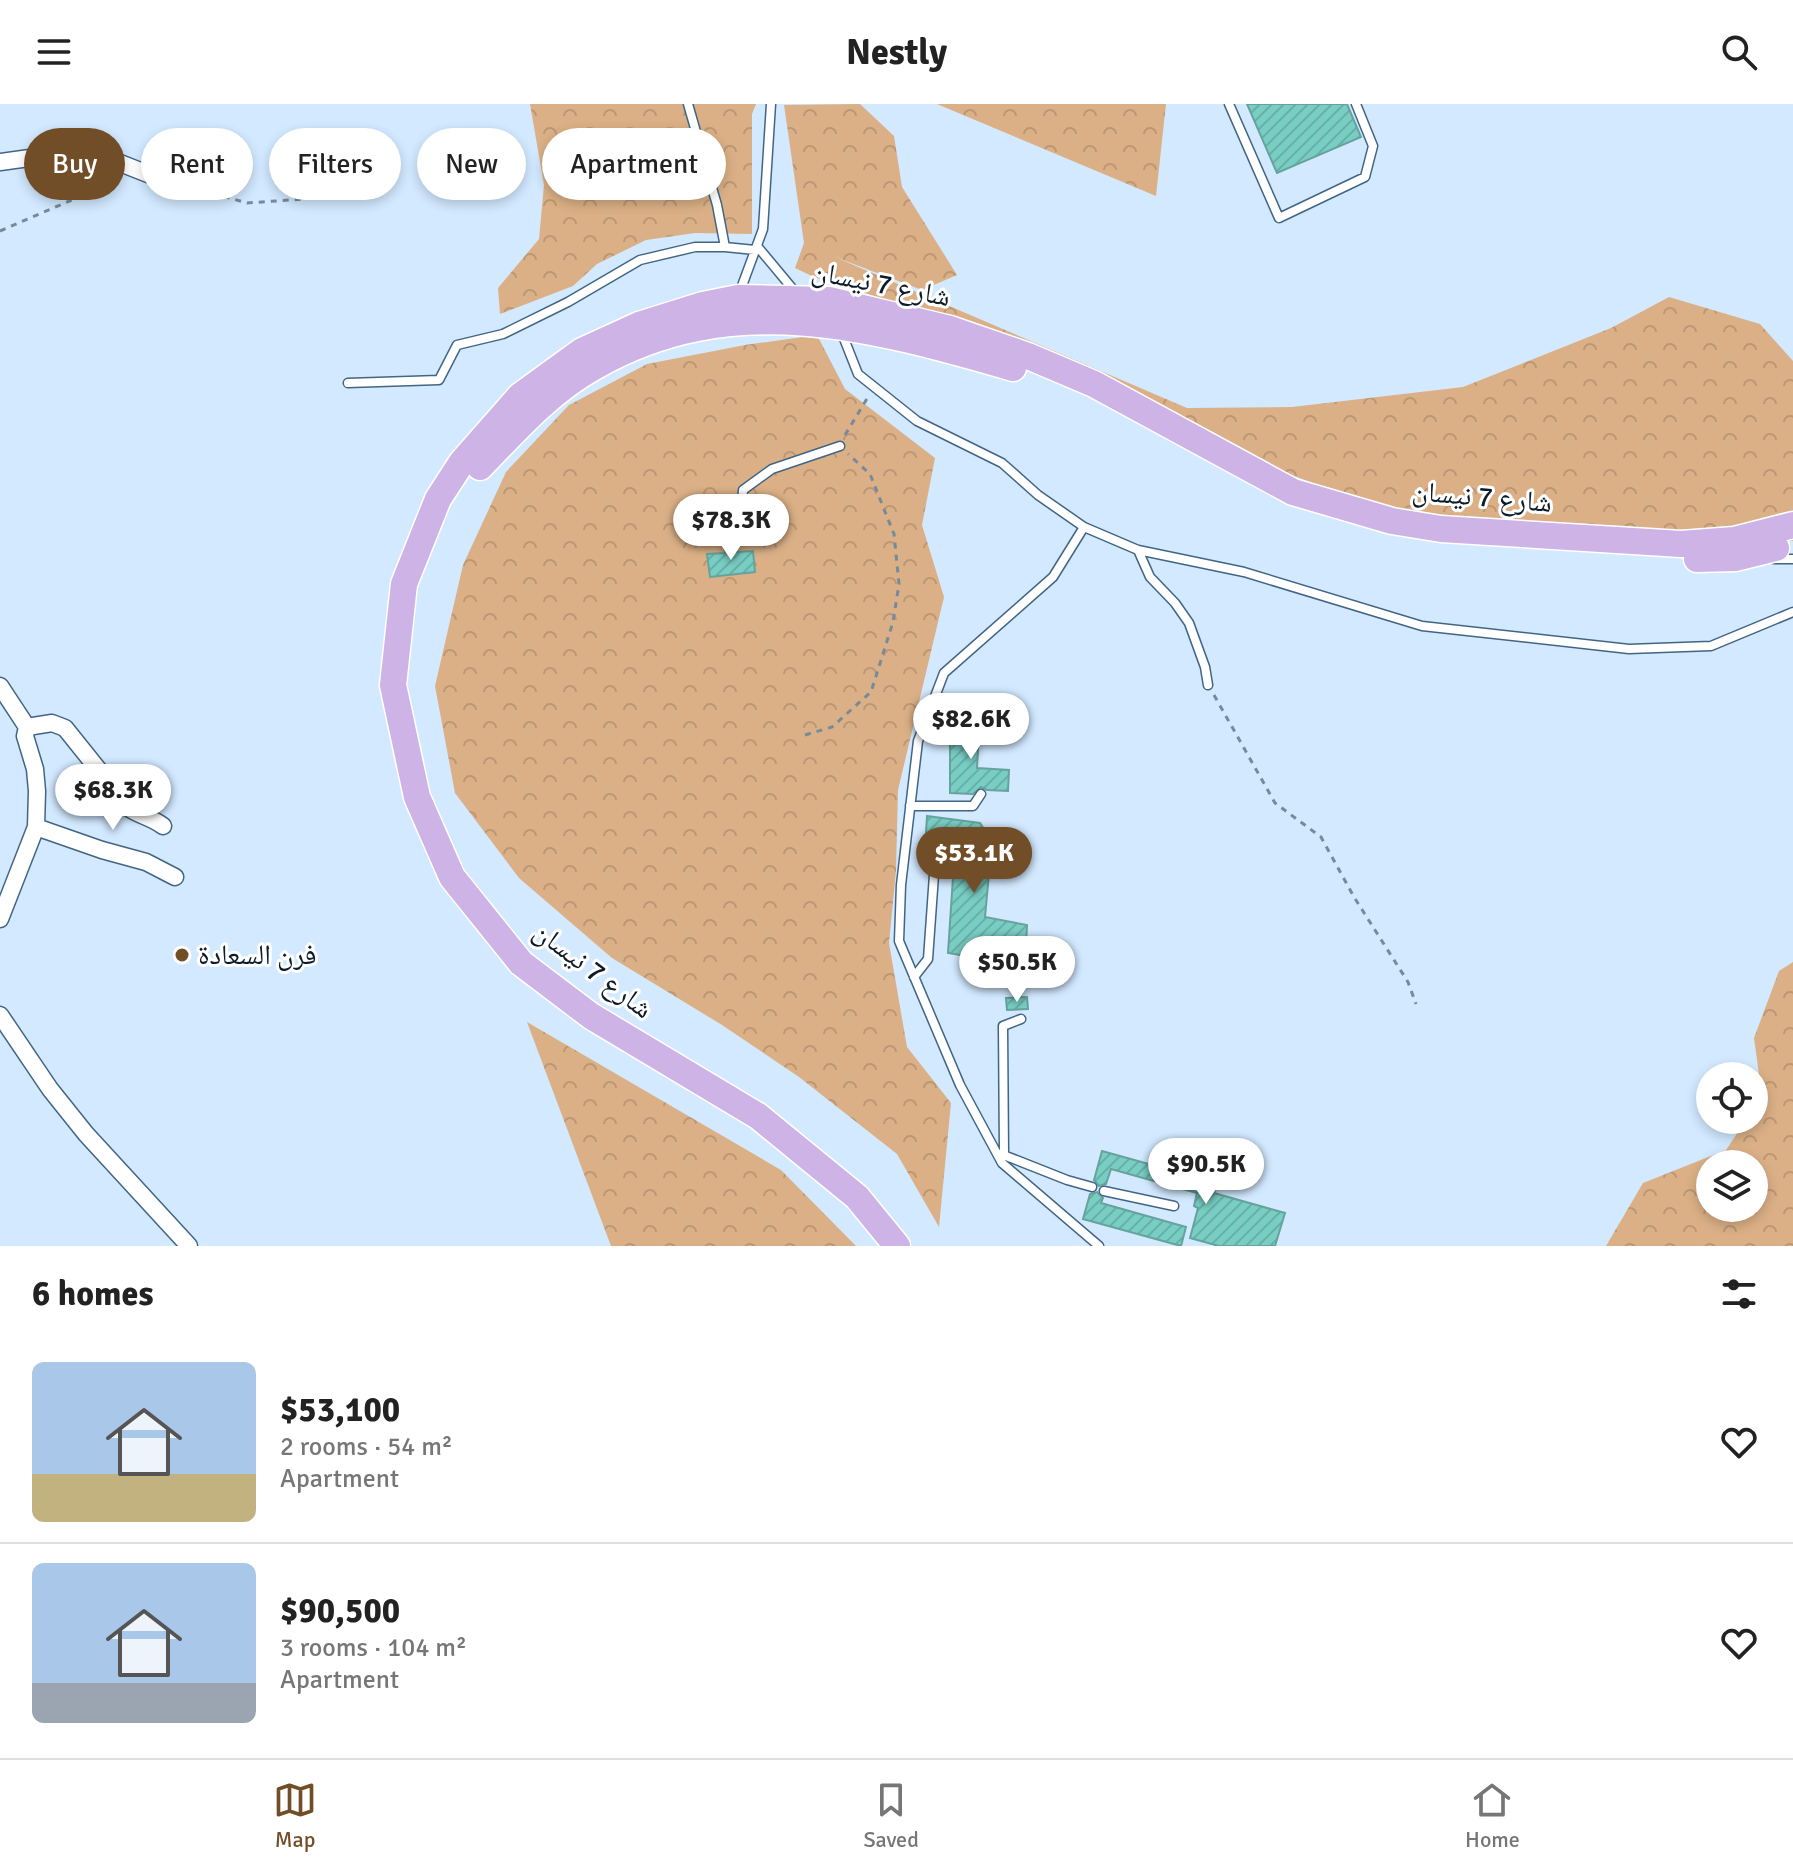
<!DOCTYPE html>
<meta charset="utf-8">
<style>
body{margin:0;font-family:Signika,"Noto Naskh Arabic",sans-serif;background:#f6f6f6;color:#222;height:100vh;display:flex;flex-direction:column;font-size:30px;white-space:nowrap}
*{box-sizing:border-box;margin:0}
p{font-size:26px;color:#767676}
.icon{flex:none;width:44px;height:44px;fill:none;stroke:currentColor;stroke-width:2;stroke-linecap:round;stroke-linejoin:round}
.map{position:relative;height:1142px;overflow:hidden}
.drawer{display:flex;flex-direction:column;background:#fff;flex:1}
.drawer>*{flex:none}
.hud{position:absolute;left:24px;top:24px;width:800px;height:72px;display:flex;gap:16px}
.fabs{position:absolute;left:1696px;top:958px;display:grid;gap:16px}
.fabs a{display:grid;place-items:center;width:72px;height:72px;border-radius:50%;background:#fff;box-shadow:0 4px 12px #0003;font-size:40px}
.price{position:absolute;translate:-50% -68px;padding:0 18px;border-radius:28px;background:#fff;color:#222;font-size:26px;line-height:52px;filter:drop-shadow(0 2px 4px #0008)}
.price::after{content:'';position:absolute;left:50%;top:48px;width:24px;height:18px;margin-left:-12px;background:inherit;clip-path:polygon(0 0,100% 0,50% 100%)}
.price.active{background:#724e28;color:#fff}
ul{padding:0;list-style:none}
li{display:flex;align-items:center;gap:24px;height:200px;padding:0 32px}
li+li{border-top:2px solid #e0e0e0}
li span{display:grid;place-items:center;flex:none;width:224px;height:160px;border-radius:12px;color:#555}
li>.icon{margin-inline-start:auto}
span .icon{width:96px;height:96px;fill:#fffc;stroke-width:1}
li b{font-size:34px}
h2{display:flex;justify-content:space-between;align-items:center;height:96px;padding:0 32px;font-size:34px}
.pill{padding:0 28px;border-radius:36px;background:#fff;box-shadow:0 4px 12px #0003;font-size:28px;line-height:72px}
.pill.active{background:#724e28;color:#fff}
header{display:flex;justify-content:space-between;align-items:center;height:104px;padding:0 32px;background:#fff;font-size:36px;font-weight:700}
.tabs{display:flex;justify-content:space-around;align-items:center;height:112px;border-top:2px solid #e0e0e0;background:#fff;font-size:22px;color:#767676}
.tabs a{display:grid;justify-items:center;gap:4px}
.tabs .active{color:#724e28}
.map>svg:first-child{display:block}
</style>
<header><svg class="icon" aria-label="menu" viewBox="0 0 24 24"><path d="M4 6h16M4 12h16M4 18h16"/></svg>Nestly<svg class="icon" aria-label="search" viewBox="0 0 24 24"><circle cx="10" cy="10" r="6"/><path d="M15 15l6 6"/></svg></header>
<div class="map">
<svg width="1793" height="1142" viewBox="0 0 1793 1142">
<defs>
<pattern id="forest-crowns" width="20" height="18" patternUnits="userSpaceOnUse" patternTransform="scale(2)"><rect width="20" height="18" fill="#dbb086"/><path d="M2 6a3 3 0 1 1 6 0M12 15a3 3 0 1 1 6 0" fill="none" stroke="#bb9774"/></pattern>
<pattern id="building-hatch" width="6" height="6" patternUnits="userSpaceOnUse" patternTransform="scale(2)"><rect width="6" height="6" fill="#79cec4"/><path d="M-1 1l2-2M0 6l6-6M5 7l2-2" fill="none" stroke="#67b0a8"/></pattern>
</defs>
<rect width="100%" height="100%" fill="#d2e9ff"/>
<path fill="url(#forest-crowns)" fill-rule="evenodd" d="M530 0H756L752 10V130L695 129 646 136 597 160 573 182 500 210 498 184 539 135 544 81Z
M860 0 894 32 902 83 957 171 922 186 835 153 1187 304 1292 303 1463 283 1611 224 1669 193 1760 220 1793 257V437L1575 424 1384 407 1197 334 909 203 814 173 795 164 804 139 784 1Z
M937 0H1166L1156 92Z
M817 231 845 285 935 354 922 421 944 493 898 686 896 767 889 839 907 943 951 999 939 1123 897 1050 799 973 722 921 612 854 519 774 455 689 435 582 463 461 506 368 569 301 647 260 745 241Z
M1793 858V1142H1606L1643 1079 1726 1046 1746 1016H1754V1004L1762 992 1754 934 1779 867ZM1710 1060H1754V1104H1710Z
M527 918 781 1066 856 1142H611Z"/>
<path fill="url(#building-hatch)" stroke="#66a39c" stroke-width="2" d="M1247 0H1347L1361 33 1277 69Z
M736 441 737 448 753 447 755 468 710 473 707 450 725 449 724 442Z
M950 614H980L977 664 1009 666 1008 687 987 686 981 683 973 690 950 689Z
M927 712 980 719 992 737 985 813 1027 821 1025 862 948 849 954 758 946 746H925Z
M1027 893 1028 905 1007 906 1006 894Z
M1102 1047 1217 1079 1214 1089 1285 1109 1275 1142H1219L1190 1134 1198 1104 1194 1102 1197 1089 1111 1065 1106 1080 1099 1082 1094 1076Z
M1097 1088 1103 1094 1101 1099 1186 1123 1181 1142 1083 1115 1090 1090Z"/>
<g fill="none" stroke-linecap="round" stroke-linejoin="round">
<g stroke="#416584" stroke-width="11">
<path id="lane" d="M688 0 717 101 725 143 755 146
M1229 0 1279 114 1365 73 1373 42 1356 0
M757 142 797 190
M739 190 763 125 771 0
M841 227 858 270 917 317 1002 359 1038 391 1084 423 1053 473 944 569 918 637 901 781 899 837 960 981 1002 1059 1099 1142
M348 279 439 276 457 241 503 230 568 198 640 156 695 143H725
M741 417 743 386 772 365 840 342
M1084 423 1138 446 1244 468 1422 522 1629 545 1711 542 1793 508
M1138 446 1150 473 1175 499 1189 519 1205 563 1208 581
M1774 455H1793
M910 702H973L981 690
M914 873 928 855 934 771
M1001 1050 1067 1076 1092 1083
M1004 1051 1003 922 1021 915
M1104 1087 1174 1102"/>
</g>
<g stroke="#416584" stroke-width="19">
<path id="street" d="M0 58 87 46 153 72
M0 582 27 623 25 632 35 665 37 687 36 723 0 815
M27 623 52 619 65 624 130 705C141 712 153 714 163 722
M36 723 102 746 146 758 175 773
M0 911 50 985 86 1030 189 1142"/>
</g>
<g stroke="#fff" stroke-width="29">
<path id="primary" d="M480 363C515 327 549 288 594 263 731 184 871 223 1013 264
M1697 455 1736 454 1776 444
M897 1142 857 1093 758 1012 591 912 521 859 452 773 417 693 393 581 404 480 438 395 462 358 520 292 582 247 639 221 703 201 738 194 829 196 950 225 1028 252 1094 280 1293 388 1392 417 1441 425 1681 440 1734 436 1793 421"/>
</g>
<path stroke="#778a9c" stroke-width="3" stroke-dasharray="6 6" stroke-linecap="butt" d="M166 76 247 99 304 95 404 49
M0 127 118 76
M845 331 868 293
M1214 591 1275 699 1321 733 1354 793 1408 878 1416 900
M805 631 832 623 871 588 893 518 899 480 894 430 870 370 848 350"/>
<use href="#lane" stroke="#fff" stroke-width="8"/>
<use href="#street" stroke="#fff" stroke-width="16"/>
<use href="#primary" stroke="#cdb3e6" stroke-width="26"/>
</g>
<circle fill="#724e28" stroke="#fff" stroke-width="3" cx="182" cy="851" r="8"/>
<g text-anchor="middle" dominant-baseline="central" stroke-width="6" stroke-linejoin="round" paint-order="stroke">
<g font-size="28" fill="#0c1b28" stroke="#fff">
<text transform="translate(881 180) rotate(11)">شارع 7 نيسان</text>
<text transform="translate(1482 393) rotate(5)">شارع 7 نيسان</text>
<text transform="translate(593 866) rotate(37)">شارع 7 نيسان</text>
</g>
<g font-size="28" fill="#0c1b28" stroke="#fff" text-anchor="start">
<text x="198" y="851">فرن السعادة</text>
</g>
</g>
</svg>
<div class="fabs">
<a><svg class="icon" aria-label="locate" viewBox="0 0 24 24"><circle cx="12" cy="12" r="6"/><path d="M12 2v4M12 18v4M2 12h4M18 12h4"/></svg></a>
<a><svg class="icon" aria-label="layers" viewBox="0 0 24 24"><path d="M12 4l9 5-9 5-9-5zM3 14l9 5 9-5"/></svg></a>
</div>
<b class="price" style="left:731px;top:458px">$78.3K</b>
<b class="price" style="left:971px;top:657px">$82.6K</b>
<b class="price" style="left:113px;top:728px">$68.3K</b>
<b class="price active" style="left:974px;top:791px">$53.1K</b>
<b class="price" style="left:1017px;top:900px">$50.5K</b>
<b class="price" style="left:1206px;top:1102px">$90.5K</b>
<div class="hud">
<a class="pill active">Buy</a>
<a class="pill">Rent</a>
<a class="pill">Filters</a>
<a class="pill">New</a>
<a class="pill">Apartment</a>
</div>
</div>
<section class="drawer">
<h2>6 homes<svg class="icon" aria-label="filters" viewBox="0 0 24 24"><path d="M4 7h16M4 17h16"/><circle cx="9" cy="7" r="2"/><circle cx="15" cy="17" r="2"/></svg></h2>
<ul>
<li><span style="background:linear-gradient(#a9c7e8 70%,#c2b280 0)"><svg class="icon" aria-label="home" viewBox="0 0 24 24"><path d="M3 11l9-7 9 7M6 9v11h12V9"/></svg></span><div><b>$53,100</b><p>2 rooms · 54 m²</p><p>Apartment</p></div><svg class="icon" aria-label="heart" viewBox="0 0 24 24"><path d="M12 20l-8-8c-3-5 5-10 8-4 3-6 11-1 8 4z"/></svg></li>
<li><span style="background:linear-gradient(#a9c7e8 75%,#9aa5b1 0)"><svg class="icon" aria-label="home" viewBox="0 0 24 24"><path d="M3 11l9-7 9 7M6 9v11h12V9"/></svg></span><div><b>$90,500</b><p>3 rooms · 104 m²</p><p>Apartment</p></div><svg class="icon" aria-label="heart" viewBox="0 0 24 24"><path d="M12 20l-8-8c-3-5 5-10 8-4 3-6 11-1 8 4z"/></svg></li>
</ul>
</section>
<nav class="tabs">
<a class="active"><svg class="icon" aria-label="map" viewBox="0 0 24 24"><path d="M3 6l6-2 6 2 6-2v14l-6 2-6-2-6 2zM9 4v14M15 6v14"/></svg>Map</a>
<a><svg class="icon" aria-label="saved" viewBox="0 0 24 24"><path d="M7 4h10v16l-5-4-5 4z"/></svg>Saved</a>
<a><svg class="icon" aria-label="home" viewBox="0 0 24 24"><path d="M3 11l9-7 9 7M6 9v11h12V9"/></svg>Home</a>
</nav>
